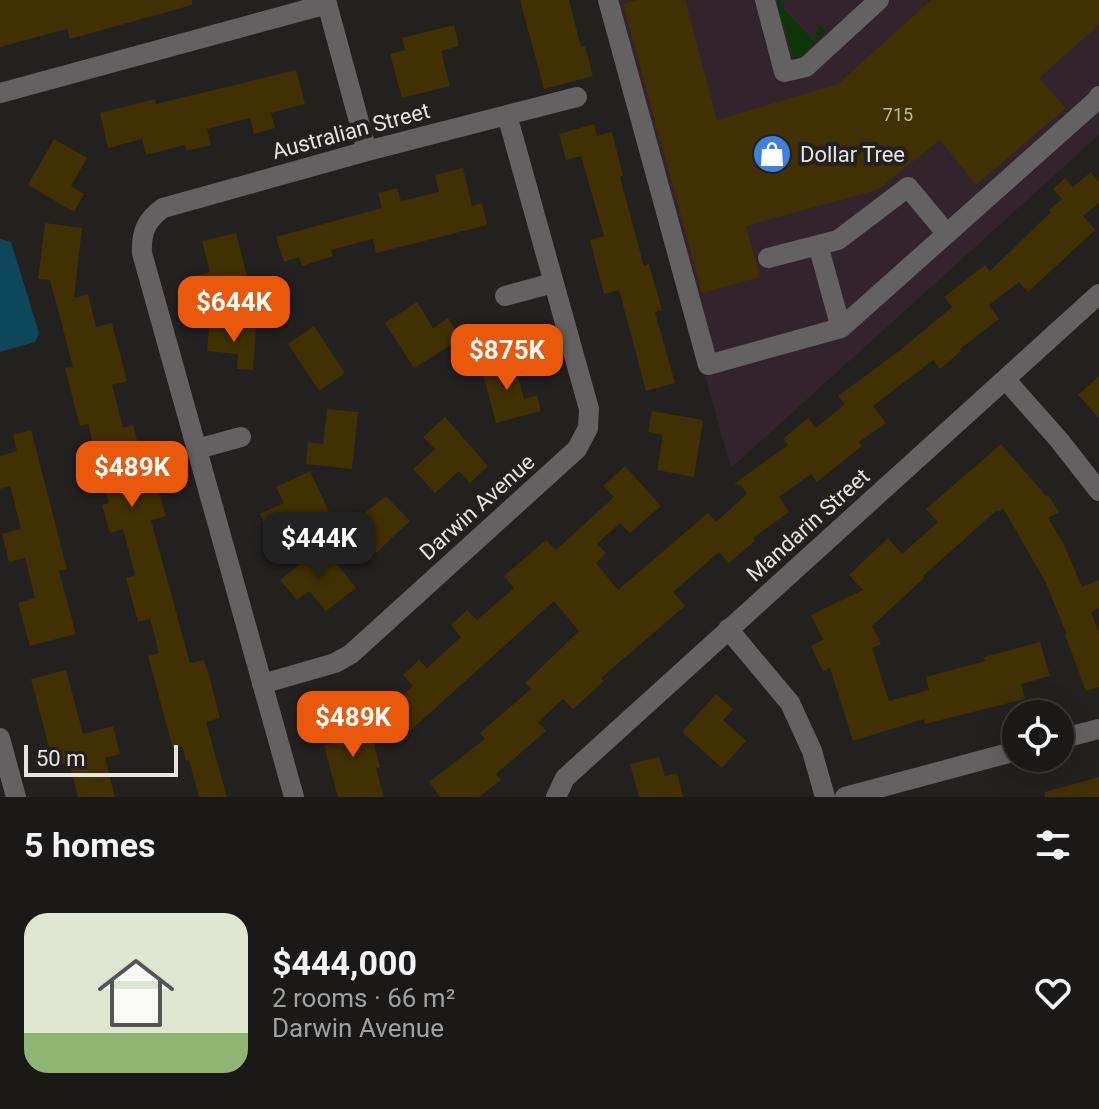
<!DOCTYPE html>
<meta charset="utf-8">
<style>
body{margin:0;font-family:Roboto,sans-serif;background:#272624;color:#f1f3f6;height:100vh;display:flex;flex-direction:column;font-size:30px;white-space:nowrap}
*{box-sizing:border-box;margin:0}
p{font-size:26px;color:#9fa0a1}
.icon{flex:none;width:44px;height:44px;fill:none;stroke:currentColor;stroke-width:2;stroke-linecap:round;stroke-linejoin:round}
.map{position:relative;height:797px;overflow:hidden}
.sheet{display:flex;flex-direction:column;background:#1a1917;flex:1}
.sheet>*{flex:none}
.controls{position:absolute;left:1002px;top:700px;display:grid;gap:16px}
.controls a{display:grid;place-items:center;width:72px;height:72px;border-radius:50%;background:#1a1917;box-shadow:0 8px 32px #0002,0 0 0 2px #383836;font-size:40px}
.scale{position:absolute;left:24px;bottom:20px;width:154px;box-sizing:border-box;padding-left:8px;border:4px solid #e5e4e3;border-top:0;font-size:22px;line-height:28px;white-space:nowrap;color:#e5e4e3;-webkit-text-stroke:6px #22211f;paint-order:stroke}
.price{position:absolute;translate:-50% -68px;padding:0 18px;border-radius:16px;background:#ea580c;color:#fff;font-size:26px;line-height:52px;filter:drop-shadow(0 2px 4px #0008)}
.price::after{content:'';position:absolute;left:50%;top:48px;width:24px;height:18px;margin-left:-12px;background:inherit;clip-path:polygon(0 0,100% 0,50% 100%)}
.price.active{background:#222;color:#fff}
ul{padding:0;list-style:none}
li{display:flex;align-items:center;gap:24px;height:200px;padding:0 24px}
li span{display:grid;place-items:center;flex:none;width:224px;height:160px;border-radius:24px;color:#555}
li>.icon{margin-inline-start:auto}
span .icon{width:96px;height:96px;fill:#fffc;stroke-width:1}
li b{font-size:34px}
h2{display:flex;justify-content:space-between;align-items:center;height:96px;padding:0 24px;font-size:34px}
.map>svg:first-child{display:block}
</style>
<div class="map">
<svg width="1099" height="797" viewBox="0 0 1099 797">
<rect width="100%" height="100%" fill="#22211f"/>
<path fill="#33232d" d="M599 0H1099V135L731 468Z"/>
<path fill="#0b3706" d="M776 0H783L781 6 814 41 819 25 827 32 798 59H794Z"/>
<path fill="#0d475a" d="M0 239 11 242 39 333 35 342 0 352Z"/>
<path fill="#413001" d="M0 0H192V5L70 39 67 29 0 47Z
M520 0H569L581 47 585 46 593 76 544 89Z
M637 0H685L717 120 838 84 931 0H1099V25L1039 78 1066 108 976 185 940 140 877 190 746 226 760 277 702 293 623 4Z
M454 25 459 46 441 51 450 86 402 98 390 54 405 50 402 38Z
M296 70 305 104 271 113 275 128 254 134 250 118 207 129 211 145 186 151 185 145 146 155 142 139 108 148 100 113 155 99 156 104Z
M594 124 597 136 612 132 623 176 620 177 644 266 649 264 662 310 655 312 675 383 646 391 619 290 604 294 590 240 604 236 581 156 566 160 559 134Z
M54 139 87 158 71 186 84 194 74 212 28 185Z
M463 168 472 206 482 203 487 225 376 253 373 239 331 250 333 256 302 266 299 257 284 262 276 237 382 208 378 193 397 188 401 201 439 192 435 175Z
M1091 172 1099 182V203L1083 216 1095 230 1028 292 1019 282 989 305 999 319 960 349 961 351 940 369 933 360 873 406 886 423 859 442 862 446 817 482 811 474 779 497 789 512 753 538 755 541 729 563 719 552 673 592 685 606 601 678 604 681 573 709 563 699 538 722 546 731 496 774 501 780 479 797H440L429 782 485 739 480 733 531 689 525 683 579 631 554 601 411 730 390 708 413 686 403 675 419 660 427 668 461 637 451 625 467 610 477 620 514 588 504 576 546 540 556 550 614 497 603 486 625 466 661 506 630 533 620 523 597 544 606 553 596 563 618 590 708 513 716 522 747 494 741 485 734 484 788 445 783 439 808 418 816 428 845 404 838 396 899 351 952 307 944 297 985 265 990 271 1051 212 1049 210 1062 199 1053 189 1065 178 1073 187Z
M45 223 82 228 74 298 88 294 96 327 112 323 127 381 112 385 123 428 133 425 151 492 158 490 166 516 151 520 190 663 204 660 210 679 220 718 206 722 227 797H199L189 760 186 761 182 746 173 749 148 656 159 653 150 619 138 622 126 578 135 575 123 529 110 533 102 505 109 503 88 424 80 426 65 368 73 367 50 280 38 279Z
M236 233 249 285 201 297 195 276 210 272 202 241Z
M417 302 433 328 448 318 461 339 414 368 385 323Z
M209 326 256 329 253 370 237 369 238 354 207 351Z
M314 326 345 373 319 391 288 344Z
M513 358 524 399 537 395 541 411 496 423 481 367Z
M1099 376V418L1078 395Z
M327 409 358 412 352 469 306 464 308 442 323 444Z
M652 411 703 420 694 477 657 470 663 435 648 432Z
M445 417 488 466 470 483 459 471 435 493 413 469 435 449 423 437Z
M31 430 67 569 59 571 76 634 30 646 18 603 35 598 25 558 9 562 2 534 21 529 10 486 0 489V456L17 451 13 435Z
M1001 444 1046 496 1048 495 1059 512 1048 518 1063 543 1082 587 1099 580V608L1091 612 1099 633V687L1086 691 1065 635H1067L1045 581 1003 508 998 512 997 510 923 576 924 578 872 626 881 644 872 648 889 701 929 690 926 677 985 661 984 657 1040 642 1050 676 1021 684 1025 699 925 724 924 719 853 741 830 668 823 672 811 646 823 640 811 615 863 590 849 575 888 538 902 554 938 522 926 509Z
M310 471 330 514 272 540 260 514 284 503 276 487Z
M386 496 410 521 376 553 360 534 367 527 358 518Z
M323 546 356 588 326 611 309 591 297 600 280 580Z
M66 670 83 734 113 726 120 754 105 758 115 797H78L69 762 54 766 31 679Z
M716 694 733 709 723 720 746 741 722 768 682 732Z
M353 712 357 728 369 725 380 767 376 768 384 797H338L324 746 333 743 327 719Z
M659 757 665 776 677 773 683 797H639L630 764Z
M1099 777V797H1045V792Z"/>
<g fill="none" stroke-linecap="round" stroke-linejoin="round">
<path stroke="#636161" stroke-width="20" d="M326 0 367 151
M608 0 708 365 841 328 1098 99 1099 96
M765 0 784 72 806 67 879 0
M0 93 327 4
M818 245 841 328
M768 258 838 240 908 187 947 234
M505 296 553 283
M1006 380 1059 440 1099 491
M197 449 241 437
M728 629 790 703 812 751 825 797
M262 684 335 663 351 654 577 449 588 428 589 409 507 115
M0 738 16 797
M1060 739 1099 729
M294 797 142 253C141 233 146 220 163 208L367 151 577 97
M556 797 565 778 1099 294
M845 797 1016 751"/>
</g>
<defs>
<g id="shop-disc" transform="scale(2)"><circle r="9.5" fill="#3f7fe0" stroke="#22211f"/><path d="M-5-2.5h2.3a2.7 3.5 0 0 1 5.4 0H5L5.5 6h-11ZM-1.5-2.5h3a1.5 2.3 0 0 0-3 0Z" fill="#fff"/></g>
</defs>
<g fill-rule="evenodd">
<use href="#shop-disc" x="772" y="154"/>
</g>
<g text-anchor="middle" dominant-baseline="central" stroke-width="8" stroke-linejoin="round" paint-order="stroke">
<g font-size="18" fill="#bcb7aa">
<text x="898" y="114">715</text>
</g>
<g font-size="22" fill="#e5e4e3" stroke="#22211f">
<text transform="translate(351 131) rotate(-15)">Australian Street</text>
<text transform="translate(477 507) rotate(-42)">Darwin Avenue</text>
<text transform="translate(808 525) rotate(-42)">Mandarin Street</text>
</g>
<g font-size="22" fill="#e5e4e3" stroke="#22211f" text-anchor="start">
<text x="800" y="154">Dollar Tree</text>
</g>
</g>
</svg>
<div class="controls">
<a><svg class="icon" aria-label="locate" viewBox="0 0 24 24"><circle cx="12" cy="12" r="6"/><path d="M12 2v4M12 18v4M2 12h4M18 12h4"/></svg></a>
</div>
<div class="scale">50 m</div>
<b class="price" style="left:234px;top:344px">$644K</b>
<b class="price" style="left:507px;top:392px">$875K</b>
<b class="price" style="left:132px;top:509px">$489K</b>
<b class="price active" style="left:319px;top:580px">$444K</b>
<b class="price" style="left:353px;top:759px">$489K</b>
</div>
<section class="sheet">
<h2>5 homes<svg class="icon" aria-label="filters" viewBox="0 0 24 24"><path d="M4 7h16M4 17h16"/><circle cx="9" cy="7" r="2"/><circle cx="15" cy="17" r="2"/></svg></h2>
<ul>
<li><span style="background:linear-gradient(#dfe7d0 75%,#8fb573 0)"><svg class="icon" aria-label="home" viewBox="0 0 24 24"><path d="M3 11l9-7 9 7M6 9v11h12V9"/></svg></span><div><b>$444,000</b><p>2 rooms · 66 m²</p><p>Darwin Avenue</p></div><svg class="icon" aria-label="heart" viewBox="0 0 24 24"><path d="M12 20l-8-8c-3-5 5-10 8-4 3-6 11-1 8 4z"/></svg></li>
</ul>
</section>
